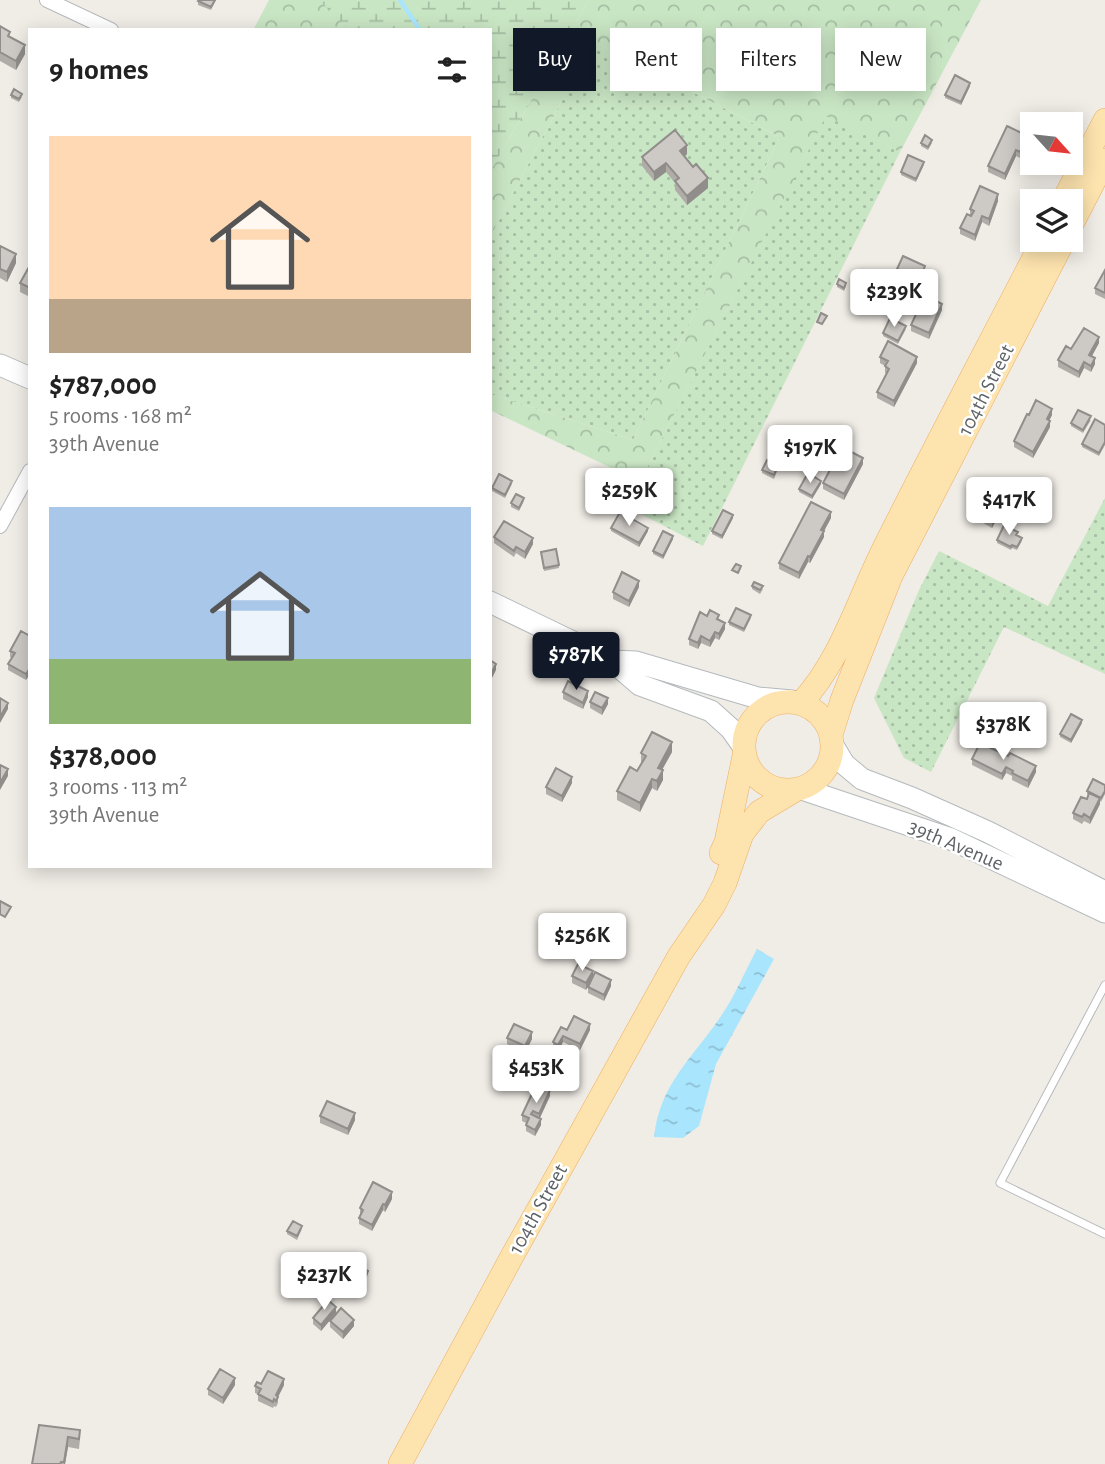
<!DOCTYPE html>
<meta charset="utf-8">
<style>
body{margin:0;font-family:"Alegreya Sans",sans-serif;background:#f6f6f6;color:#222;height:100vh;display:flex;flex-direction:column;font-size:26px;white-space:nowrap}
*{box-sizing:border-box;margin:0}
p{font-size:23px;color:#767676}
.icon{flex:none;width:38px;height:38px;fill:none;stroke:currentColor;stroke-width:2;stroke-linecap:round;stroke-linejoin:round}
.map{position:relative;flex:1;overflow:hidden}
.panel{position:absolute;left:28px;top:28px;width:464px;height:840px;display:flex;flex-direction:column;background:#fff;border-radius:0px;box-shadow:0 4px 18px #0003}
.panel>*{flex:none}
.hud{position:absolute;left:513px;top:28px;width:486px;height:63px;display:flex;gap:14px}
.needle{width:46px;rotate:117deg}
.controls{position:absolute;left:1020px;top:112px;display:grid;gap:14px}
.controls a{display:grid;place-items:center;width:63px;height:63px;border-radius:0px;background:#fff;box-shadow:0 4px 18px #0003;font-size:35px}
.price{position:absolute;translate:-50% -60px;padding:0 16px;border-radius:7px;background:#fff;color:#222;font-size:23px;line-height:46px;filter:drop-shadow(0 2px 4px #0008)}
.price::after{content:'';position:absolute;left:50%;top:42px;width:21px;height:16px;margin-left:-10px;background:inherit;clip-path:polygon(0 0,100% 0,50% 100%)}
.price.selected{background:#111827;color:#fff}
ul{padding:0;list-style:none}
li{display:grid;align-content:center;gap:14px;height:371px;padding:0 21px}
li span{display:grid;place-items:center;height:217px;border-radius:0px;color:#555}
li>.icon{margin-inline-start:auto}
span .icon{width:126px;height:126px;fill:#fffc;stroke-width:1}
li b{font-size:30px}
h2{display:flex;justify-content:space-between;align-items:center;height:84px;padding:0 21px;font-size:30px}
.pill{padding:0 24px;border-radius:0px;background:#fff;box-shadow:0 4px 18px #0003;font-size:24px;line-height:63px}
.pill.selected{background:#111827;color:#fff}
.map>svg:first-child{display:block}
</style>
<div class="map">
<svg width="1105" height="1464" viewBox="0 0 1105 1464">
<defs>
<pattern id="grass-dots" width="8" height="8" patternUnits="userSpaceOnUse" patternTransform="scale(1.75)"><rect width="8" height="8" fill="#c9e6c4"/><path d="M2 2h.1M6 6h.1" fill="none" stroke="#a6bea3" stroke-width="1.8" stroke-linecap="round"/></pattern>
<pattern id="forest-crowns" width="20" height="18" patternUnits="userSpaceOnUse" patternTransform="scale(1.75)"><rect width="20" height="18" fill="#c9e6c4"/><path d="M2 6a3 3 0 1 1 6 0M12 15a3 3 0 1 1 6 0" fill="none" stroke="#a6bea3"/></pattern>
<pattern id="wetland-marsh" width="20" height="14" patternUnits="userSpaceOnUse" patternTransform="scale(1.75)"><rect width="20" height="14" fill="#c9e6c4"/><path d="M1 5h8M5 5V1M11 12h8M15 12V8" fill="none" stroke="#a6bea3"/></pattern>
<pattern id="water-ripples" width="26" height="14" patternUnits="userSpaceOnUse" patternTransform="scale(1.75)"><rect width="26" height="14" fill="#a9e6fd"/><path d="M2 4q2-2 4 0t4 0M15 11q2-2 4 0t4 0" fill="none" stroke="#8dbed1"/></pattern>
</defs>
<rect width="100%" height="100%" fill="#f0ece6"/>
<path fill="url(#grass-dots)" d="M593 41 780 137 633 440 490 394V237Z
M826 115 900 152 703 546 627 507Z
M1105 498V674L1004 627 931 772 904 758 874 698 919 590 939 551 1048 606Z"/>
<path fill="url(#forest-crowns)" d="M269 0H431L443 30H253Z
M589 0H981L900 152 826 116 627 507 613 500 624 474 490 410V394L633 440 780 137 593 41 490 237V172Z"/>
<path fill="url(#wetland-marsh)" d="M319 0H589L490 172V30H350Z"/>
<path fill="url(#water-ripples)" d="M757 949 774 959 716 1064 699 1126 683 1138 654 1137C660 1083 693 1058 721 1016 735 996 745 971 757 949Z"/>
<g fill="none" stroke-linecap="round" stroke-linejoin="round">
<path stroke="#a9e6fd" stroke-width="4.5" d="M400 0 420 30"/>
<g stroke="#b6b9bc" stroke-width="9">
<path id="lane" d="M1105 985 1000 1183 1105 1234"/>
</g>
<g stroke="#b6b9bc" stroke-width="16">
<path id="street" d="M47 0 111 30
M0 526 30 471"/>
</g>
<g stroke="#b5babd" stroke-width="23">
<path id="secondary" d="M0 365 30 378
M490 602 612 661 640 685 711 711 731 729 743 746
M612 661 636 662 758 698 792 701
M832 744 844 764 862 779 912 798 988 832 1105 892
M802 789 951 839 1105 912"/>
</g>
<g stroke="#eeaf61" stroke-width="24">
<path id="primary" d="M1063 201 1105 120
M1071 226 1105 160
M744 746a44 44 0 1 1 88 0a44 44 0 1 1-88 0Z
M801 703C842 659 859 597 886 544 937 442 991 341 1043 240
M831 735 842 700 891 576 1064 240
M721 853 726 842 744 756
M400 1464 510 1260 679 956 714 905 725 883 742 834 759 812 794 791"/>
</g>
<use href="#lane" stroke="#fff" stroke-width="7"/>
<use href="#street" stroke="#fff" stroke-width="14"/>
<use href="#secondary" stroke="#fff" stroke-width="21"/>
<use href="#primary" stroke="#fde3ae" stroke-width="23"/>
</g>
<path fill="#b0ada9" d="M216 0 211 10 198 5V1Z
M0 26 25 54 16 70 0 61Z
M970 86 961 105 945 98V95Z
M11 95 22 97 19 102 11 98Z
M1028 142 1020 158 1016 156 1005 180 988 172V166Z
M921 143H932L928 150 921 146Z
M687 154 685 156 708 188 687 205 675 190V183L666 172 654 181 642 166V157Z
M924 165 916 182 901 175V172Z
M998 201 989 226 982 222 975 241 960 234V228L970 215V209Z
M0 246 16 263 7 282 0 278Z
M30 265V297L20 292V283Z
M897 269H925L919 283 897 272Z
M1105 270V299L1095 294V288Z
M837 284 846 286 844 291 837 287Z
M942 310 929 339 911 331V325Z
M906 329 898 344 883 336V333Z
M1099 343 1092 356 1095 364 1091 372 1084 368 1079 378 1058 367V360L1071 349Z
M880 357 917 363 894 407 877 398V392L887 374 885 373V366L880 363Z
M1029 415H1052L1049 420 1050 427 1033 458 1014 447V441Z
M1091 420 1083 433 1071 426V423Z
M1105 425V445L1099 456 1082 447V444Z
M863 464 844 500 823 489V483Z
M778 469 774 479 762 473V470Z
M512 484 505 498 492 491V488Z
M821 484 812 499 799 492V489Z
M524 501 519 511 511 507V503Z
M1006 502 992 528 976 519V513Z
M733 518 722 539 712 534V531Z
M831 518 824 531V537L810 563 808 562 799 579 779 569V563Z
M611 528 648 531 639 547 611 531Z
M1018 536 1022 541 1017 550 1012 548 1011 550 997 543V540Z
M494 537 533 544 525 559 516 553 514 557 494 543Z
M673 539 663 559 653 554V551Z
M541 552 559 565V568L544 571Z
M752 586 763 589 760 594 752 589Z
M639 587 629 607 613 599V592Z
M707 616 719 620 725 629 719 640 715 638 710 647 701 643 698 649 689 645V639Z
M751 618 744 632 729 625V622Z
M30 636 26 680 8 670V664L12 658 10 657V651Z
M563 692 588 697 583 709 563 699Z
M590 702 608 704 602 715 590 708Z
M1082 723 1071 743 1060 737V734Z
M672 752 662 770 663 780 657 791 652 788 640 812 617 800V791L637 771 642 763 641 762V753Z
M1008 756 1036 772 1028 788 1012 780V776L1006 773 1002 780 972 765V759Z
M572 783 562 802 546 794V787Z
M1105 785V794L1101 802 1100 801V804L1090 824 1084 821 1082 824 1073 819V813L1087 799 1089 795 1087 794V791Z
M593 971 586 990 572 983V976Z
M611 986 604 1001 588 993V987Z
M567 1030H590L580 1050 563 1042 558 1051 553 1048V1042Z
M507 1038 532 1039 525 1053 507 1044Z
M550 1096 539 1119 541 1125 535 1136 526 1131V1123L522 1121V1115Z
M320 1116 355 1120 348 1135 320 1123Z
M392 1199 385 1212 383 1210 372 1231 359 1224V1218L360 1215V1208Z
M302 1229 297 1240 287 1234V1231Z
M368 1274 362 1288 352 1283V1280Z
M336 1313 321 1331 313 1324V1318Z
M330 1321 354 1326 343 1339 330 1327Z
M261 1384 284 1385 278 1397V1403L276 1407 274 1406 273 1408 258 1401V1394L255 1393V1386Z
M235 1385 223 1404 208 1395V1389Z
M39 1425 80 1439 79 1449 68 1447 65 1464H32Z"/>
<path fill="#908d8a" d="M25 45V54L16 70V61Z
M970 83V86L961 105V102Z
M1028 136V142L1020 158V152Z
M687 145V154L680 160V151Z
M1016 150V156L1005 180V174Z
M666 163V172L654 181V172Z
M708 178V188L687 205V196Z
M998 194V201L989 226V219Z
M982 216V222L975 241V235Z
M16 254V263L7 282V272Z
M942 304V310L929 339V333Z
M1099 337V343L1089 361V355Z
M917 357V363L894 407V401Z
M1095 358V364L1091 372V366Z
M1084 362V368L1079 378V372Z
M1052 409V415L1047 425V419Z
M1050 421V427L1033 458V452Z
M863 458V464L844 500V494Z
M821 481V484L812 499V496Z
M1006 496V502L992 528V522Z
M831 512V518L824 531V537L810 563V557L821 530Z
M733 515V518L722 539V536Z
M648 528V531L639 547V543Z
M673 536V539L663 559V556Z
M533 538V544L525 559V552Z
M808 556V562L799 579V573Z
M639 581V587L629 607V601Z
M725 623V629L719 640V634Z
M715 632V638L710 647V641Z
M701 636V643L698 649V643Z
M496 664V670L490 682V676Z
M30 668V674L26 680V674Z
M588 691V697L583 709V703Z
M608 698V704L602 715V708Z
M8 703V709L0 723V717Z
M1082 720V723L1071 743V740Z
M672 742V752L658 777V768Z
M1036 766V772L1028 788V781Z
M1006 767V773L1002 780V774Z
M8 769V776L0 790V783Z
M663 770V780L657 791V781Z
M572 777V783L562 802V796Z
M652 779V788L640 812V803Z
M1100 798V804L1090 824V818Z
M593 971V977L586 990V983Z
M611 980V986L604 1001V995Z
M590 1024V1030L580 1050V1044Z
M532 1032V1039L525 1053V1046Z
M563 1036V1042L558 1051V1045Z
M550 1090V1096L539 1120V1114Z
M355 1113V1120L348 1135V1129Z
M541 1119V1125L535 1136V1130Z
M392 1192V1199L385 1212V1205Z
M383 1204V1210L372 1231V1225Z
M336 1307V1313L321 1331V1325Z
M354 1320V1326L343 1339V1332Z
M235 1378V1385L223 1404V1398Z
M284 1379V1385L276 1401V1395Z
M68 1437V1447L65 1464H64Z"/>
<path fill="#cdc9c5" stroke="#908d8a" stroke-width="2" d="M199 0H215L211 7 198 1Z
M0 26 10 32 8 36 25 45 16 61 0 52Z
M955 75 970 83 961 102 945 95Z
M14 89 22 94 19 99 11 95Z
M1007 126 1028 136 1020 152 1016 150 1005 174 988 166Z
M675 130 687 145 680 151 693 167 696 164 708 178 687 196 675 181 679 178 666 163 654 172 642 157Z
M925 135 932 140 928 147 921 143Z
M908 155 924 162 916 179 901 172Z
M980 186 998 194 989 219 982 216 975 235 960 228 967 214 971 216 974 211 970 209Z
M0 246 16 254 7 272 0 269Z
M903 256 925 266 919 280 897 269Z
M30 265V288L20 283Z
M1105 270V293L1095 288Z
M839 279 846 283 844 288 837 284Z
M925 295 942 304 929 333 911 325Z
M821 313 827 316 822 324 817 322Z
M890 318 906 326 898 341 883 333Z
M1084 328 1099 337 1089 355 1095 358 1091 366 1084 362 1079 372 1058 360 1066 346 1071 349Z
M888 341 917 357 894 401 877 392 889 369 885 366 888 361 880 357Z
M1036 400 1052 409 1047 419 1050 421 1033 452 1014 441 1027 414 1029 415Z
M1078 410 1091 416 1083 430 1071 423Z
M1095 419 1105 425V442L1099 453 1082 444Z
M842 447 863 458 844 494 823 483Z
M767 460 778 465 774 475 762 470Z
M808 473 821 481 812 496 799 489Z
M499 474 512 481 505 495 492 488Z
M989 487 1006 496 992 522 976 513Z
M516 494 524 498 519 508 511 503Z
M811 502 831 512 821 530 824 531 810 557 808 556 799 573 779 563Z
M723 510 733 515 722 536 712 531Z
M620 512 648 528 639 543 611 528Z
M504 521 533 538 525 552 516 547 514 551 494 537Z
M1004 525 1018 532 1016 535 1022 538 1017 547 1012 545 1011 547 997 540Z
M663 531 673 536 663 556 653 551Z
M556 549 559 565 544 568 541 552Z
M736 564 741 566 738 573 732 570Z
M622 572 639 581 629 601 613 592Z
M754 582 763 586 760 590 752 586Z
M736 608 751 615 744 629 729 622Z
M710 610 719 615 717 619 725 623 719 634 715 632 710 641 701 636 698 643 689 639 700 612 707 616Z
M21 631 30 636V668L26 674 8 664 15 653 10 651Z
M490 660 496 664 490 676Z
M568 681 588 691 583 703 563 692Z
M595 692 608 698 602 708 590 702Z
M0 698 8 703 0 717Z
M1071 714 1082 720 1071 740 1060 734Z
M652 732 672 742 658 768 663 770 657 781 652 779 640 803 617 791 630 767 637 771 646 756 641 753Z
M980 743 1008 756 1010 753 1036 766 1028 781 1012 773 1013 771 1006 767 1002 774 972 759Z
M0 765 8 769 0 783Z
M556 768 572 777 562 796 546 787Z
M1093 779 1105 785V791L1101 798 1087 791Z
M1089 793 1100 798 1090 818 1084 814 1082 817 1073 813 1081 797 1087 799Z
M0 901 11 907 5 917 0 914Z
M578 964 593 971 586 983 572 976Z
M595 972 611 980 604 995 588 987Z
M574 1016 590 1024 580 1044 563 1036 558 1045 553 1042 561 1027 567 1030Z
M514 1024 532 1032 525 1046 507 1038Z
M537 1083 550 1090 539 1114 533 1111 531 1114 541 1119 535 1130 526 1125 529 1118 522 1115Z
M327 1101 355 1113 348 1129 320 1116Z
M373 1182 392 1192 385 1205 383 1204 372 1225 359 1218 363 1210 360 1208Z
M293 1221 302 1226 297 1236 287 1231Z
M358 1266 368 1271 362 1285 352 1280Z
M328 1300 336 1307 321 1325 313 1318Z
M341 1308 354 1320 343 1332 330 1321Z
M220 1369 235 1378 223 1398 208 1389Z
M268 1371 284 1379 276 1395 278 1397 276 1401 274 1399 273 1402 258 1394 261 1389 255 1386 257 1382 261 1384Z
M39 1425 80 1430 79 1439 68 1437 64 1462H61L60 1464H32Z"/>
<g text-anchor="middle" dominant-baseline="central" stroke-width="5" stroke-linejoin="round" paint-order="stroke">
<g font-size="21" fill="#5e6366" stroke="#fff">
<text transform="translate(986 390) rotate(-63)">104th Street</text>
<text transform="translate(956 845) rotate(23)">39th Avenue</text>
<text transform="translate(538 1209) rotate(-61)">104th Street</text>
</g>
</g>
</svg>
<div class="controls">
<a><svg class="needle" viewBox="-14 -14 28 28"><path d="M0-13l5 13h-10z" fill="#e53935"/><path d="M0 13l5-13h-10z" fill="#767676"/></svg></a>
<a><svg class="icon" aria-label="layers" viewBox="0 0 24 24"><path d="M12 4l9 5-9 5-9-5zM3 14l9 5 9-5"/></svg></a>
</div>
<b class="price" style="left:894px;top:329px">$239K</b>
<b class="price" style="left:810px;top:485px">$197K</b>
<b class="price" style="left:629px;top:528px">$259K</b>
<b class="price" style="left:1009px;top:537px">$417K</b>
<b class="price selected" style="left:576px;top:692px">$787K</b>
<b class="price" style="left:1003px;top:762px">$378K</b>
<b class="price" style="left:582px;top:973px">$256K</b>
<b class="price" style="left:536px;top:1105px">$453K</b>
<b class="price" style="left:324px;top:1312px">$237K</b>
<div class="hud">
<a class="pill selected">Buy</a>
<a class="pill">Rent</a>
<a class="pill">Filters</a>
<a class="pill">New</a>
</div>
<section class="panel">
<h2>9 homes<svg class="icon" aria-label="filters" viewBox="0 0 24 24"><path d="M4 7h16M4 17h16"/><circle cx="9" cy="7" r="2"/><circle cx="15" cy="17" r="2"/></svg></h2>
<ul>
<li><span style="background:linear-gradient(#ffd9b3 75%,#b9a48a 0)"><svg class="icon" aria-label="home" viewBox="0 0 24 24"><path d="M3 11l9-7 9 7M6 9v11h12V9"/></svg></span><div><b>$787,000</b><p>5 rooms · 168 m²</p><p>39th Avenue</p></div></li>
<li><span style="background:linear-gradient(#a9c7e8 70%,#8fb573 0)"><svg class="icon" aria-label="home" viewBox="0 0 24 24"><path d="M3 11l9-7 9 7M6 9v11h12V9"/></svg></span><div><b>$378,000</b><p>3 rooms · 113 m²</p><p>39th Avenue</p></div></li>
</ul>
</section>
</div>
